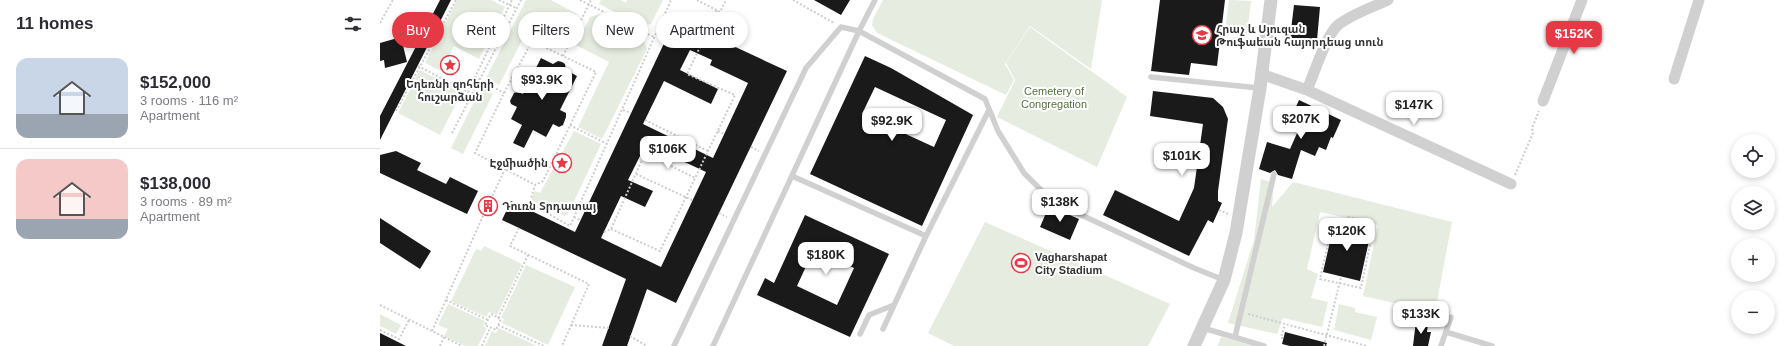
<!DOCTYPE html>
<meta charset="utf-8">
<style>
body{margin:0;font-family:Helvetica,"Noto Sans Armenian",sans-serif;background:#f2f2f3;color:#2b2b33;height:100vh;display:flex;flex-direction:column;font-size:15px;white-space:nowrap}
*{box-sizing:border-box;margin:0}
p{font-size:13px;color:#7c7c81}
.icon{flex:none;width:22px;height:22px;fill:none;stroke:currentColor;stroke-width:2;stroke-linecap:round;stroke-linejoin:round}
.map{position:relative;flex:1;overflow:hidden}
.side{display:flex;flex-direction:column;background:#fff;width:380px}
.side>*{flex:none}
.top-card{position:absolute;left:12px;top:12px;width:380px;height:36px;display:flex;gap:8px}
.buttons{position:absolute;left:1351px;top:134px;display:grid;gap:8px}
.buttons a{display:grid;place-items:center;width:44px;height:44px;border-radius:50%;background:#fff;box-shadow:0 2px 6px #0003;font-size:20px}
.price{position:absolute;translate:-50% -34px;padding:0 9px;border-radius:8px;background:#fff;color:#222;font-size:13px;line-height:26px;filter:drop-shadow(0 1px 2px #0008)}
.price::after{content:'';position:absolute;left:50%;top:24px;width:12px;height:9px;margin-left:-6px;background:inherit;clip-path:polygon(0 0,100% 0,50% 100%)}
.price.active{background:#e63946;color:#fff}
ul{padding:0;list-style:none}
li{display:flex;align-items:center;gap:12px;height:100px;padding:0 16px}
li+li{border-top:1px solid #e1e1e2}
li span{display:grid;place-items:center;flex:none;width:112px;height:80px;border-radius:12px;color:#555}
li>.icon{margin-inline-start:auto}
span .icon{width:48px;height:48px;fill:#fffc;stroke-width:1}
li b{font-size:17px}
h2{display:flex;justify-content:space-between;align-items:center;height:48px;padding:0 16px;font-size:17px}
.tag{padding:0 14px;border-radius:18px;background:#fff;box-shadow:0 2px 6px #0003;font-size:14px;line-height:36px}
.tag.active{background:#e63946;color:#fff}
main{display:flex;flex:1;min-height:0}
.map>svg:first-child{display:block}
</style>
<main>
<section class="side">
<h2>11 homes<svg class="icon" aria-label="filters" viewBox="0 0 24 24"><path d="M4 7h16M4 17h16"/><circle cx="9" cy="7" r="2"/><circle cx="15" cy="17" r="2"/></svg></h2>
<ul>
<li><span style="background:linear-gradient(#c9d6e8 70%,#9aa5b1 0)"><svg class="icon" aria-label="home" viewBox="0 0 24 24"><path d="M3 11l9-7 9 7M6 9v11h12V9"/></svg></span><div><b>$152,000</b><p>3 rooms · 116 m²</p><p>Apartment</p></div></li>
<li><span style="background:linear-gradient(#f6c9c9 75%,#9aa5b1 0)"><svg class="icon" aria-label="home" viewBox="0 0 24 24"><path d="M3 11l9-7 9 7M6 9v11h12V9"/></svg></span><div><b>$138,000</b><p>3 rooms · 89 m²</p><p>Apartment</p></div></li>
</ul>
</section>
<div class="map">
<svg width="1407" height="346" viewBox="0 0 1407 346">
<rect width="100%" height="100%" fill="#fff"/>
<path fill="#e6ecdf" d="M77 0H111L125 7 99 59 74 46 61 71 45 63Z
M146 0H171L197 14 184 39 151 23 119 85 106 78Z
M221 0H241L246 3 247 0H283L271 24 263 26 219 4Z
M503 0H722L711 69 650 26 625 64 634 80 626 95 497 33 492 25 493 19Z
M849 0 871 1 867 34 845 32Z
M219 14 262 36 267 49 222 139 198 127 229 62 196 45 210 17Z
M650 27 747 97 717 167 617 117 635 80 626 63Z
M40 70 82 92 60 135 18 113Z
M101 88 113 94 83 154 71 148Z
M194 131 221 144 188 214 184 216 151 200 155 191 160 193Z
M881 179 894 183 892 207 913 182 1072 222 1055 312 983 296 998 225 940 212 927 269 938 274 931 298 948 302 942 327 903 318 897 334 848 323 874 240Z
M605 222 790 304 768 346H574L548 333Z
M104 246 142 264 117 315 109 312 106 317 71 301 96 249 101 251Z
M146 265 195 287 168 345 122 323 124 319 121 318Z
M68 304 105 321 103 326 107 328 98 346H85L64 336 68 329 58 325Z
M959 304 975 308V312L997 317 991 340 954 330Z
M0 314 21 325 16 334 0 326Z
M119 328 157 346H105L112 331 116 333Z
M841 337 877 346H838Z"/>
<path fill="#1a1a1a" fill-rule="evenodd" d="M60 0H71L0 140V116Z
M434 0H470L461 15Z
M780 0H845L837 66 811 63 809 75 771 71Z
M914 5 940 7 937 40 910 38Z
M293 18 407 71 296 303 267 289 247 346H222L246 279 122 220 131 201 195 232 287 37 285 36ZM310 50 332 60 330 65 368 83 333 158 263 124 284 81 331 104 338 89 300 70ZM266 144 326 172 281 267 221 238 241 196 265 207 273 191 248 180Z
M21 37 27 62 5 68 4 60 0 61V43Z
M485 56 511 68 593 115 542 226 430 174ZM495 87 566 120 554 147 482 114Z
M161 58 173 64 178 61 182 62 185 64 186 70 197 76 180 110 186 113V117L183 125 179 127 173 124 166 137 153 130 144 148 133 143 142 125 131 119 137 107 131 104 130 101 134 93 138 92 143 94Z
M773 91 833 98 843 107 848 119 838 191V201L842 203 833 223 828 220 809 256 723 215 735 190 799 221 814 188 823 124 770 116Z
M919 100 961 120 953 138 951 137 946 150 939 147 935 156 921 150 912 179 898 175 895 170 890 173 879 169 887 142 910 149 922 122 911 118Z
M16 151 41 163 37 170 66 184 70 177 98 191 87 214 0 173V155Z
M669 206 699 219 690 240 660 227Z
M425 215 509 254 470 337 377 295 385 278 394 283ZM434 249 474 268 457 305 417 286Z
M0 218 51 251 40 269 0 243Z
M954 224 991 232 980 281 943 272Z
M1036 321 1048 324 1047 332H1051L1048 346H1033Z
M905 332 947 343 946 346H910L902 344Z
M0 333 26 346H0Z"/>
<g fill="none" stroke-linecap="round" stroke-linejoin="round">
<path stroke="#cdcdcd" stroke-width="2" stroke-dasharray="2 2" stroke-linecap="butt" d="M119 0 136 8
M200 0 274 37
M317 0 340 12 346 0
M413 0 454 23
M0 23 13 0
M325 38 337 10
M152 41 216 72 163 181 155 185 95 153 124 93Z
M183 56 211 0
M38 66 88 92 132 0
M95 77 124 93
M243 110 251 113
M16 111 76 0
M265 120 328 151
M190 125 227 144
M338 131 344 134
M72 133 141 0
M371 147 379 151
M256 174 312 200
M1135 175 1153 133 1152 128 1159 111
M109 203 125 169
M149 203 190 226 291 0
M148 209 155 185
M839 210 848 214
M339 213 347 217
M194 217 200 220
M953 222 993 230 981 288 940 279Z
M966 225 968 217 979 219 977 227
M139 228 130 246 209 284 182 346
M231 229 280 251 355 95 307 74 320 47
M224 232 231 229 265 153 315 178
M66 300 108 320
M0 305 82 346
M111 314 121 319 116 330 105 325Z
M868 314 987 346
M118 318 148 255
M118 325 164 346
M191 325 229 328
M0 330 19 339 29 320
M52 331 106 209
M250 336 267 346
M903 338H901L905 324
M60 346 64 337
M102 346 110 328
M944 346 961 277"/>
<path stroke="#d0d0d0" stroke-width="5.5" d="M771 77 879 88
M412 176 546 236
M823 328 884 346
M503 329 546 236 609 110
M1066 332 1112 346
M480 334 489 315 514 305
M855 337 894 174
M294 346 426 68 461 27 479 31 605 99 618 131 644 173 666 195 676 203 814 268 844 280
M333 346 479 31 495 0
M1061 346 1071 317"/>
<path stroke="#d0d0d0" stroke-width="11" d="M881 74 927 90C934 74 946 35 958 25 972 14 991 8 1008 0
M1294 79 1319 0
M927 90 1131 184
M1163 101 1202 0"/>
<path stroke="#d0d0d0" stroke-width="13" d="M814 346 844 280 856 233 880 88 891 0"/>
</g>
<defs>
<g id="school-ring" transform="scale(1)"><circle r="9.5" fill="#fff" stroke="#e63946" stroke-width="1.5"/><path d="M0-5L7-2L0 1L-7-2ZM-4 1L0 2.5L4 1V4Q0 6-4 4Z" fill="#e63946"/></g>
<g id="sight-ring" transform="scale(1)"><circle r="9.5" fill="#fff" stroke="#e63946" stroke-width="1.5"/><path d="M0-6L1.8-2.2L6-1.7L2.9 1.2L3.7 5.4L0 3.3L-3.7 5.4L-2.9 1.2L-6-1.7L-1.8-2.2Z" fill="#e63946"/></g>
<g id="building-ring" transform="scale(1)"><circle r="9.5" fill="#fff" stroke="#e63946" stroke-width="1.5"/><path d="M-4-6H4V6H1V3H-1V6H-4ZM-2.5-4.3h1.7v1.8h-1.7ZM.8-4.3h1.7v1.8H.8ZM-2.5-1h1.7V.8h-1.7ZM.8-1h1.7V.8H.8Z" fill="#e63946"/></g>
<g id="stadium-ring" transform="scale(1)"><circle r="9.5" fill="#fff" stroke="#e63946" stroke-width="1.5"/><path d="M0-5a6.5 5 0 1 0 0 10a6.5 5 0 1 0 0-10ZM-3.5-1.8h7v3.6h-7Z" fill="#e63946"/></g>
</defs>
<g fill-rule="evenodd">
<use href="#school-ring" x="822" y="35"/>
<use href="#sight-ring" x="70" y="65"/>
<use href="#sight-ring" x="182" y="163"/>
<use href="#building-ring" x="108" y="206"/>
<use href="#stadium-ring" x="641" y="263"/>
</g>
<g text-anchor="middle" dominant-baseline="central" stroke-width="4" stroke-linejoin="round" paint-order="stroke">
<g font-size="11" font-weight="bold" fill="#333" stroke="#fff" text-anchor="start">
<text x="836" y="29">Հրաչ և Սյուզան<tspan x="836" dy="13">Թուֆաեան հայորդեաց տուն</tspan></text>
<text x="70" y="84" text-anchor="middle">Եղեռնի զոհերի<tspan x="70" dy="13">հուշարձան</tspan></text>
<text x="168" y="163" text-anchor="end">Էջմիածին</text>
<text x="122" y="206">Դուռն Տրդատայ</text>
<text x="655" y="257">Vagharshapat<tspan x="655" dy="13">City Stadium</tspan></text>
</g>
<g font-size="11" fill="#56703f" stroke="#fff">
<text x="674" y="91">Cemetery of<tspan x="674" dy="13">Congregation</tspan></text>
</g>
</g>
</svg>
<div class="buttons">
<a><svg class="icon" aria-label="locate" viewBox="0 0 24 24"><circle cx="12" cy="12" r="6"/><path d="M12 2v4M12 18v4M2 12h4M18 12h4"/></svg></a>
<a><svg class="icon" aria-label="layers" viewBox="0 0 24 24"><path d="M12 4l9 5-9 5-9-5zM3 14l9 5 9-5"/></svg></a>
<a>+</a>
<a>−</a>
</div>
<b class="price active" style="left:1194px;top:55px">$152K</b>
<b class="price" style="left:162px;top:101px">$93.9K</b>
<b class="price" style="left:1034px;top:126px">$147K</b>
<b class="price" style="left:921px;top:140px">$207K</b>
<b class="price" style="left:512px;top:142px">$92.9K</b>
<b class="price" style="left:288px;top:170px">$106K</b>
<b class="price" style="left:802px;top:177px">$101K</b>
<b class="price" style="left:680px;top:223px">$138K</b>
<b class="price" style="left:967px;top:252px">$120K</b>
<b class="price" style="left:446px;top:276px">$180K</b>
<b class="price" style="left:1041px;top:335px">$133K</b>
<div class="top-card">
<a class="tag active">Buy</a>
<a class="tag">Rent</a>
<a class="tag">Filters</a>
<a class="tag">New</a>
<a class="tag">Apartment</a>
</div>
</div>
</main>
